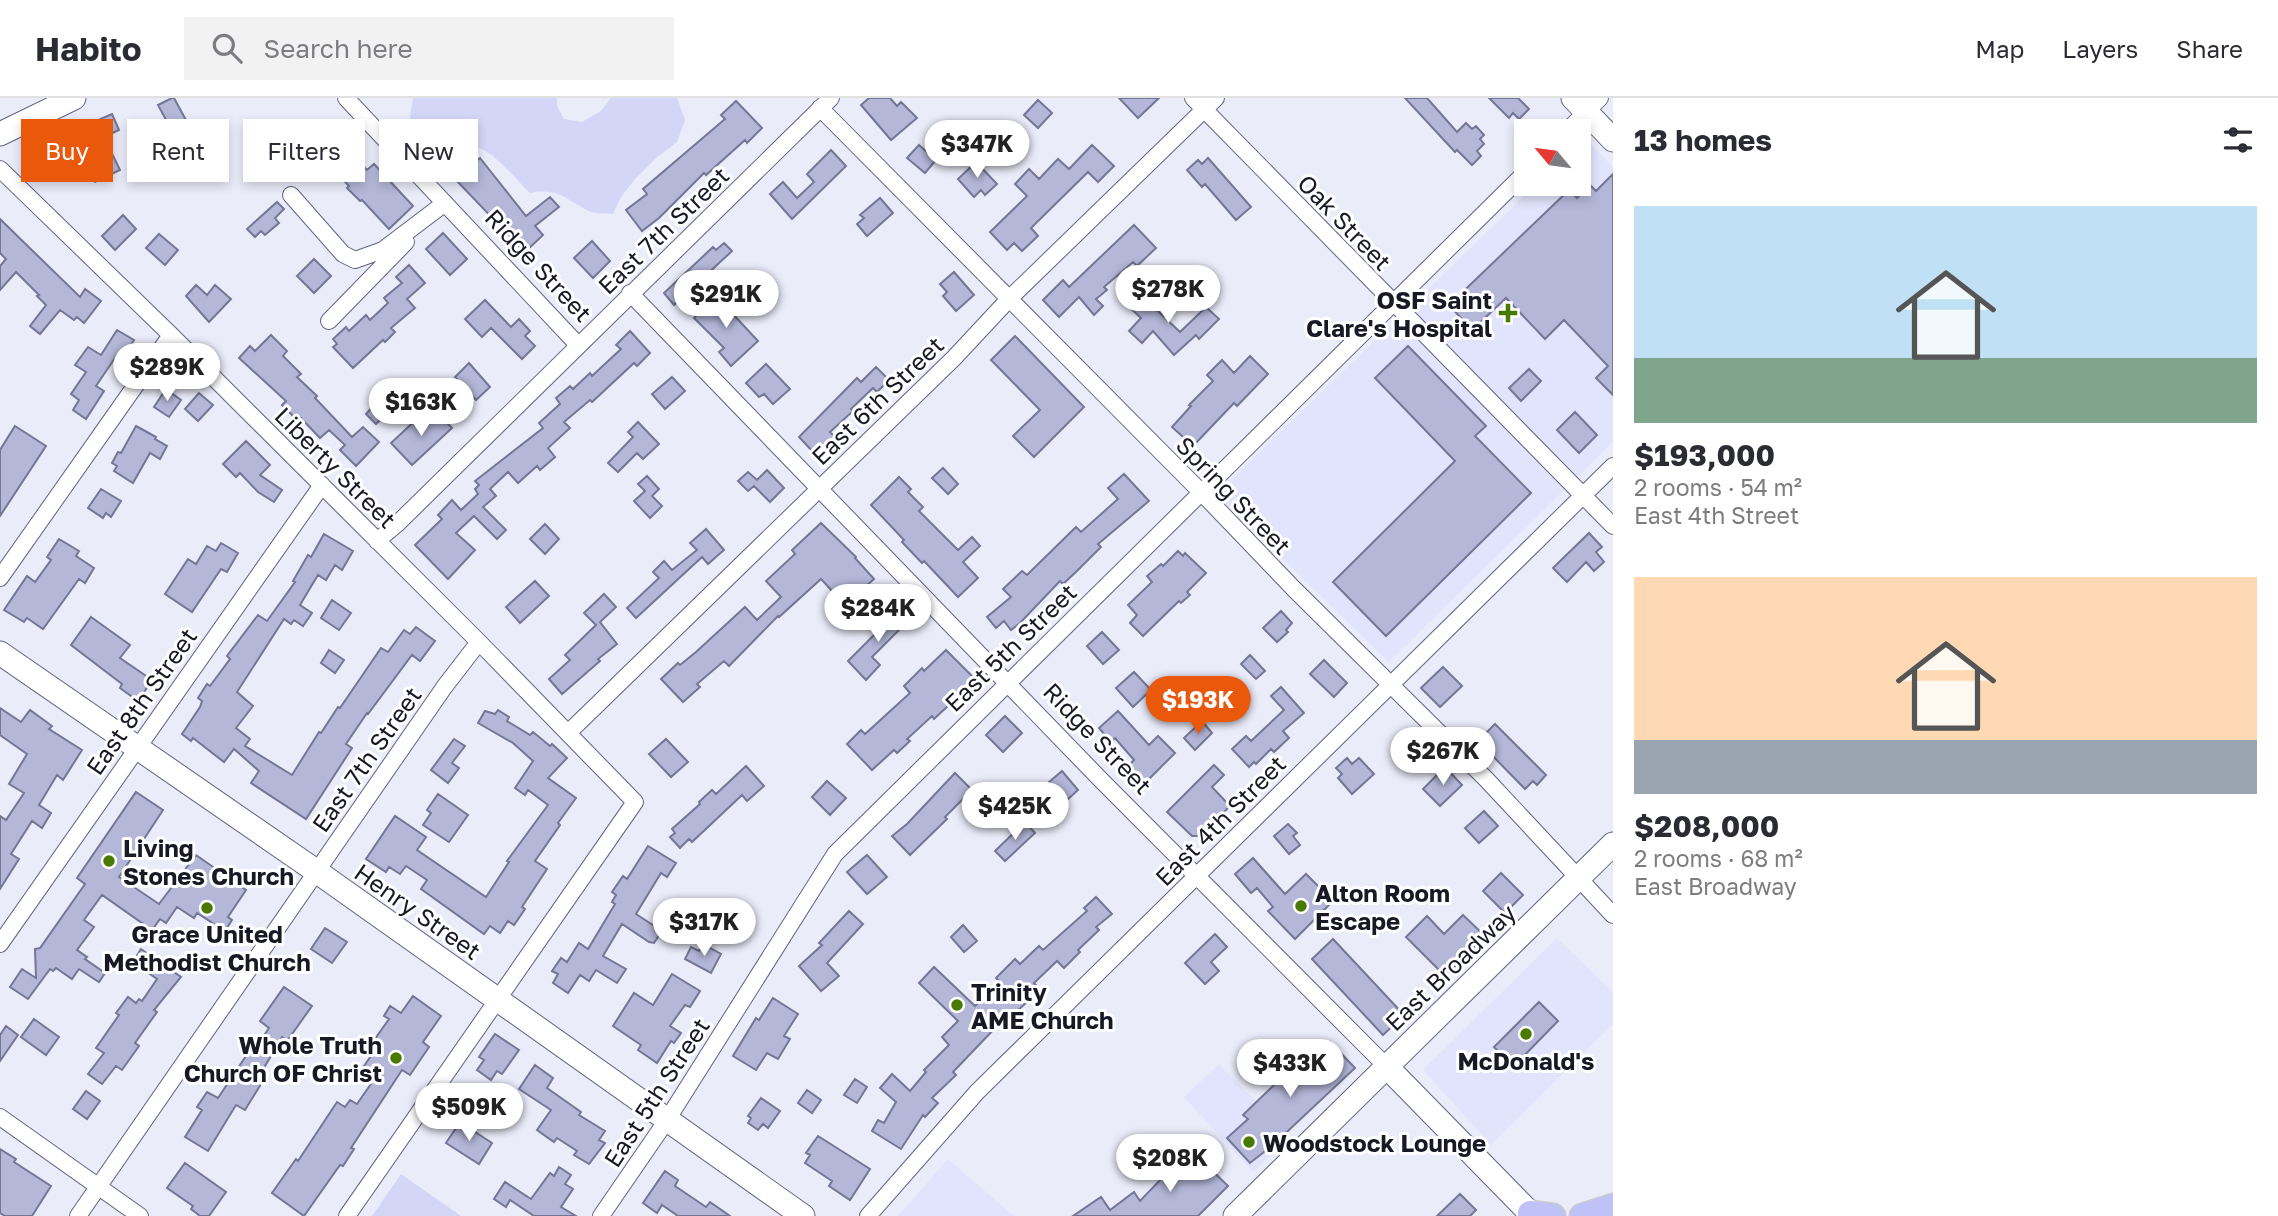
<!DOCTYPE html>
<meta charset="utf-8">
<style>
body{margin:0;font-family:"Golos Text",sans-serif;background:#f2f2f3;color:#2b2b33;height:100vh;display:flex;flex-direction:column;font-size:26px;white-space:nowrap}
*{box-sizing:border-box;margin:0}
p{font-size:23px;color:#7c7c81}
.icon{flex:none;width:38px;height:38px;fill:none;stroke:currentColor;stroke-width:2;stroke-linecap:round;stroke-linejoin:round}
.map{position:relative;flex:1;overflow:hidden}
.panel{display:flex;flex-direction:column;background:#fff;width:665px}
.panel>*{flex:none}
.banner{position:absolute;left:21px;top:21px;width:665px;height:63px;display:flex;gap:14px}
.needle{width:46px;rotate:299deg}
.controls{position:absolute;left:1514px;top:21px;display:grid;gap:14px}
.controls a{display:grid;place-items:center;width:77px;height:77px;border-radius:0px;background:#fff;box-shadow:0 4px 10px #0003;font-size:35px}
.price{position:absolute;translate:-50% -60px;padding:0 16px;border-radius:24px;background:#fff;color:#222;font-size:23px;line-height:46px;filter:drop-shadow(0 2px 4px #0008)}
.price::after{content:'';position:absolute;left:50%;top:42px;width:21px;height:16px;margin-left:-10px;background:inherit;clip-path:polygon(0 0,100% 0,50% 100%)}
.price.selected{background:#ea580c;color:#fff}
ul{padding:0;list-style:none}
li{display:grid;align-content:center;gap:14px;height:371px;padding:0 21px}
li span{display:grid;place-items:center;height:217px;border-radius:0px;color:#555}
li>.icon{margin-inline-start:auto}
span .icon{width:126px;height:126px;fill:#fffc;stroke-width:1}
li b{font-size:30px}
h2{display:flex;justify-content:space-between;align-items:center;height:84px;padding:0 21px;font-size:30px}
.tag{padding:0 24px;border-radius:0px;background:#fff;box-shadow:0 4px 10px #0003;font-size:24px;line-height:63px}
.tag.selected{background:#ea580c;color:#fff}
header{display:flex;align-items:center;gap:42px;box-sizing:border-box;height:98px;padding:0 35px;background:#fff;border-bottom:2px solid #e1e1e2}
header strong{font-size:33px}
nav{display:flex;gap:38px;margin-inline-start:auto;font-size:24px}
.search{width:490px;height:63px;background:#f2f2f3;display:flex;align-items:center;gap:18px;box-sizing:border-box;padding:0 24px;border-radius:0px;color:#7c7c81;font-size:26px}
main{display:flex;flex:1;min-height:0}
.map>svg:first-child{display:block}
</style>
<header>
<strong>Habito</strong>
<div class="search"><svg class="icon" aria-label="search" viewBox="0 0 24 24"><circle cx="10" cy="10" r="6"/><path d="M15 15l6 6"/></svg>Search here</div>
<nav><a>Map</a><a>Layers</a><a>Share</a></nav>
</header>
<main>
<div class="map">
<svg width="1613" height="1118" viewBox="0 0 1613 1118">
<rect width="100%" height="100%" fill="#ebecfa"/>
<path fill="#e2e4fd" d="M1585 40 1613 69V344L1389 564 1216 396 1537 86H1578L1579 46Z
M1557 840 1613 894V926L1491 1047 1423 972Z
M1219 966 1291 1038 1253 1074 1184 999Z
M948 1061 1014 1118H898Z"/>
<path fill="#d3d6f7" d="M413 0H557V8L564 21 582 24 601 13 611 0H677L685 22 677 44 655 61 635 81 621 99 613 116C607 115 598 116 591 114 567 103 559 89 530 95 513 79 488 44 465 48 454 50 444 56 433 57 406 40 408 30 413 0Z
M401 1076 461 1118H372Z"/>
<path fill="#b4b7d8" stroke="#747695" stroke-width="2" d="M172 0H174L187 24 172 33 158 7Z
M869 0H890L897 8 901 4 917 20 891 42 861 7Z
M1119 0H1159L1138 20Z
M1405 0H1427L1457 34 1466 25 1472 31 1476 28 1484 37 1480 41 1484 46 1477 53 1481 58 1472 67 1457 52 1455 54Z
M1489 0H1518L1529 11 1519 21 1513 15 1509 20Z
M1038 2 1052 15 1038 30 1024 17Z
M736 3 762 30 747 45 745 42 706 77 704 75 659 120 642 133 626 112 647 96 643 91 725 21 721 17Z
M112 16 119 32 104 39 120 72 95 84 80 51 57 64 49 50 78 34 77 31Z
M919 47 936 62 925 75 907 60Z
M1092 47 1114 68 1098 84 1088 74 1031 130 1038 138 1022 153 1014 145 1007 152 990 134 1027 98 1015 86 1029 71 1039 81 1058 61 1069 71Z
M831 52 846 68 792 121 770 96 783 84 797 100 814 84 807 76Z
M348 53 367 72 374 66 413 108 389 131 362 102 360 103 347 90 349 88 331 69Z
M480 60 526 118 550 99 559 109 535 128 543 137 525 154 456 82Z
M1208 60 1251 109 1236 122 1205 86 1202 89 1187 72 1198 62 1202 66Z
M976 64 997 86 985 97 981 92 974 99 958 81Z
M1613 76V297L1596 280 1608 268 1564 222 1545 241 1506 200 1472 232 1449 207 1569 92 1577 100 1590 87 1596 93Z
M880 100 893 115 867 138 857 126 864 120 860 117Z
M277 104 284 111 275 120 279 125 265 137 261 133 255 139 247 131Z
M123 117 136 131 115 152 102 138Z
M0 121 80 199 85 191 101 203 84 225 77 219 74 222 60 212 40 236 30 228 46 207 37 198 39 197 16 174 0 192V168L6 161 0 155Z
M1134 127 1156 150 1137 168 1133 164 1104 189 1107 192 1096 201 1103 208 1094 217 1079 199 1059 219 1043 202 1063 182 1069 189Z
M443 135 467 161 450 177 426 151Z
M159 136 178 152 165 167 146 150Z
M592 143 610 163 593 180 574 160Z
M724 145 732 153 674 207 664 195 713 149 716 152Z
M314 161 331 178 314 195 297 178Z
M409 167 425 185 407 201 415 210 391 230 395 234 385 244 383 242 353 270 333 249 337 246 333 241 346 229 349 233 366 217 370 222 388 205 384 200 402 185 396 179Z
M954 174 974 197 956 213 943 198 947 194 940 186Z
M196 187 207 197 215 187 231 201 209 224 186 198Z
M1139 195 1180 234 1206 209 1219 221 1199 241 1196 237 1174 257 1153 233 1142 245 1129 233 1141 220 1128 208Z
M716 198 758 243 731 268 719 254 724 250 694 220Z
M485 202 511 229 519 221 530 233 525 238 535 248 522 261 491 230 482 239 465 221Z
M117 232 134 242 122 260 117 257 96 288 104 293 86 321 73 312 79 302 71 296 86 274 75 267 88 249 101 257Z
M630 233 650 255 637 268 634 265 592 304 590 302 564 324 570 330 548 350 555 359 540 372 537 368 518 385 508 374 490 391 496 398 483 409 506 432 497 441 474 418 456 435 475 452 448 481 415 447 442 421 438 417 452 402 461 412 478 396 475 391 479 387 475 383 543 330 539 325 560 306 556 300 570 288 573 291 590 275 592 278 621 251 616 247Z
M271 237 287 253 283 258 301 276 297 279 317 298 315 300 352 339 363 329 379 344 356 368 340 352 345 347 329 332 320 340 299 318 296 321 282 307 286 303 239 260 250 248 255 253Z
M1015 238 1084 309 1034 359 1013 338 1040 312 991 262Z
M1408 248 1486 328 1475 338 1531 395 1386 538 1333 484 1455 363 1375 280Z
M1250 258 1268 276 1237 308 1234 305 1193 348 1172 329 1191 308 1189 307 1213 283 1207 277 1222 262 1234 275Z
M469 265 490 289 476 302 455 279Z
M766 266 790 291 773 306 764 296 759 299 746 285Z
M876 269 889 282 877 294 873 290 851 311 853 313 830 334 835 339 816 357 799 339 857 280 861 284Z
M1529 271 1541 283 1521 303 1509 290Z
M672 279 685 293 665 311 652 296Z
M166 291 181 302 169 319 154 309Z
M199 295 213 307 198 323 185 311Z
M377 304 388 314 376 326 366 316Z
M1575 314 1597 337 1579 355 1557 332Z
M430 317 435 323 440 318 452 330 412 367 391 345 419 319 423 323Z
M638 324 659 346 643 361 637 355 618 374 608 365 633 339 628 334Z
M15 328 46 348 0 418V352Z
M136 328 156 339 155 341 167 348 160 361 150 355 133 385 114 373 117 368 112 365 118 354 121 355Z
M246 343 270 367 260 377 282 392 274 404 258 394 240 375 236 379 223 366Z
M943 370 958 386 948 396 932 380Z
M767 372 784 390 770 404 754 388 748 393 738 383 748 374 757 382Z
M1124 376 1149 403 1098 446 1101 449 1078 472 1063 486 1060 483 1020 525 1011 532 1004 523 996 530 987 519 1011 499 1003 491 1022 473 1027 477 1076 429 1081 434 1118 401 1108 390Z
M647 378 659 391 652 398 662 408 650 420 634 403 645 393 638 386Z
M899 379 911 391 908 394 923 409 919 413 958 452 972 439 980 448 963 464 978 480 958 499 924 463 922 465 902 444 904 442 871 407Z
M101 391 121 403 111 419 106 415 103 420 88 410Z
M821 425 856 459 855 460 874 481 845 507 821 481 779 519 778 518 729 568 724 563 697 586 700 589 683 604 661 581 678 565 680 567 696 554 745 509 757 522 781 499 766 483 795 456 792 452Z
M545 426 559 441 545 456 530 441Z
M706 431 724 452 708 466 702 459 636 520 627 510 659 480 653 474 664 463 672 472 697 452 690 445Z
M1589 435 1602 449 1596 454 1604 464 1594 473 1586 464 1567 484 1553 470Z
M324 436 353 453 342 472 335 467 326 482 318 477 300 507 312 515 303 528 294 522 291 526 284 521 237 594 253 608 236 630 250 641 245 648 292 677 319 634 321 635 338 609 340 610 381 550 388 554 404 532 410 536 416 529 435 543 420 563 412 557 368 616 367 615 346 646 352 650 306 721 251 685 259 673 234 651 224 664 193 640 191 643 182 636 200 609 202 603 198 600 207 586 210 588 230 561 227 558 258 517 267 523 295 484 293 483 308 457 311 459Z
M59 441 79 453 76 458 94 470 85 485 79 481 43 531 27 520 24 524 4 512 27 478 35 484 51 462 47 459Z
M221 445 238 455 227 474 221 471 192 514 165 496 188 461 196 466 207 448 216 453Z
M1178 453 1183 458 1185 455 1206 475 1187 494 1190 497 1181 505 1179 503 1143 538 1130 525 1137 517 1128 507 1152 484 1147 478 1161 466 1163 468Z
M535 483 549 498 520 525 506 509Z
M604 496 616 509 600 524 617 546 598 561 600 563 562 596 549 581 570 562 565 557 596 527 584 515Z
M332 502 351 515 339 532 321 520Z
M903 508 913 518 872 559 880 567 866 582 848 563Z
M1281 513 1292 525 1286 532 1288 534 1277 544 1263 530Z
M91 519 130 547 120 560 152 582 138 603 120 590 122 586 71 547Z
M1102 534 1119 552 1103 566 1087 548Z
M329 552 344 562 335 575 321 565Z
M946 552 976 582 934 621 932 618 907 641 910 643 897 655 894 652 872 672 847 646 861 632 865 636 910 595 904 588 922 570 924 573Z
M1250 557 1265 573 1256 581 1241 566Z
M1324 562 1347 585 1334 599 1310 576Z
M1443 569 1462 588 1440 609 1421 590Z
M1134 574 1151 592 1133 609 1116 590Z
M1281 589 1304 615 1283 633 1289 640 1274 654 1271 651 1256 666 1254 664 1249 669 1232 651 1246 638 1251 643 1284 612 1271 598Z
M1200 591 1218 609 1206 620 1189 602Z
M0 610 21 624 30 612 52 628 49 631 82 652 63 682 57 677 39 707 51 715 42 730 32 723 11 756 19 761 0 791V718L6 722 24 695 9 686 27 656 0 637Z
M498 612 509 619 507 623 530 637 533 634 550 648 552 646 567 660 548 680 576 700 558 725 560 727 535 763 547 771 522 809 525 811 514 827 508 823 500 835 490 828 484 836 421 791 427 782 406 768 400 776 389 769 386 774 366 761 395 718 426 739 417 752 486 799 509 764 507 763 548 707 528 692 525 697 515 690 533 663 513 645 478 625 485 613 495 616Z
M1118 613 1149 647 1158 638 1175 655 1144 686 1127 669 1134 662 1115 640 1111 644 1099 630Z
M1005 618 1022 635 1003 654 986 637Z
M1202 623 1212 635 1195 652 1184 640Z
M1495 626 1546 677 1537 687 1533 683 1525 691 1482 647 1488 641 1484 637Z
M454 641 465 648 452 665 459 670 448 685 431 672Z
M666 641 688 664 671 679 649 656Z
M1347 660 1352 666 1359 660 1374 676 1352 696 1338 680 1342 676 1336 670Z
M1214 667 1224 677 1212 689 1230 708 1200 738H1192L1167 714Z
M746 668 764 688 747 703 742 697 692 744 689 741 680 750 670 739 675 735 672 731 700 706 699 704 712 692 716 696Z
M1445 669 1462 687 1440 708 1423 691Z
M1062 673 1078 692 1054 714 1046 705 1058 694 1049 684Z
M955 675 972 692 945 719 947 721 910 757 892 738 907 726Z
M827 683 846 700 830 717 812 699Z
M136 694 163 712 119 779 159 806 196 757 246 792 228 819 232 822 225 833 197 815 194 820 177 809 166 825 160 821 152 832 102 797 84 822 94 829 77 852 87 859 85 861 105 875 99 884 79 871 72 881 56 870 53 873 50 871 28 901 10 889 22 871 36 880 35 851 40 850 85 786 77 780Z
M438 696 468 717 449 744 423 727 431 715 427 712Z
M1484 713 1498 728 1479 745 1465 730Z
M1025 724 1035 735 1005 763 995 753Z
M1288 726 1297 735 1293 738 1300 747 1289 756 1274 738Z
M648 748 676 765 667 779 661 775 636 816 662 833 654 845 649 844 622 826 603 858 626 871 617 885 596 872 589 883 580 877 568 895 553 885 558 876 552 873 561 860 567 864 579 845 588 851 615 806 612 804 616 797 612 794 623 778 627 781Z
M867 757 887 779 867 796 847 774Z
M1253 760 1285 796 1306 776 1333 803 1295 841 1268 813 1273 809 1257 790 1251 795 1235 776Z
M1501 775 1523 797 1505 815 1483 793Z
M1096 799 1112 816 1096 829 1099 832 1078 852 1080 854 1064 870 1057 863 1034 885 1040 892 1000 929 998 927 953 974 956 977 932 1000 938 1005 925 1019 923 1017 901 1051 872 1033 878 1022 884 1025 896 1004 880 990 892 976 910 993 926 974 924 972 949 947 942 939 958 923 919 885 934 869 975 908 1000 884 996 880 1015 861 1020 866 1039 848 1043 852 1087 813 1084 810Z
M849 813 863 826 827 865 839 878 821 893 799 868 822 847 819 845Z
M1463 817 1485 838 1445 878 1406 839 1427 818 1444 836Z
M963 827 977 843 964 854 951 839Z
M325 830 347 844 332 865 311 851Z
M1215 836 1227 849 1211 864 1219 873 1205 886 1185 865Z
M1333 841 1404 917 1383 937 1312 861Z
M703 846 721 856 711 875 685 861 691 849 699 853Z
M141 851 181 879 154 912 157 914 135 945 139 948 122 972 116 968 102 986 88 976 104 955 96 950 119 917 116 915 128 899 136 905 139 901 142 903 157 881 133 864Z
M672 876 700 893 690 909 685 907 670 928 681 935 674 945 671 943 657 965 638 952 641 947 613 928 634 895 653 907Z
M284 889 312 908 287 943 282 939 261 975 266 978 245 1012 236 1007 208 1053 185 1039 202 1012 197 1009 207 994 218 1000 254 946 257 948 269 930 260 923Z
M413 898 441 918 423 944 429 949 410 977 402 972 351 1050 354 1051 343 1068 340 1067 304 1118 272 1095 296 1061 298 1063 337 1004 345 1009 350 1002 357 1006 375 980 362 971 377 949 372 945 389 921 384 918 390 908 401 915Z
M773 900 798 916 784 938 790 941 778 961 767 955 756 972 733 958 756 920 759 922Z
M1539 904 1558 923 1513 969 1494 949Z
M34 921 59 939 46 957 21 939Z
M6 928 18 937 0 963V937Z
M495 936 519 952 502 976 497 973 491 982 477 972 484 962 479 959Z
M1330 944 1355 970 1273 1047 1250 1065 1227 1040 1248 1021 1243 1017 1275 986 1269 979 1277 971 1282 976 1312 946 1320 954Z
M535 967 553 980 547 990 581 1014 579 1017 605 1033 599 1042 605 1045 589 1066 574 1057 577 1053 557 1040 554 1044 537 1032 551 1012 519 991Z
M855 981 867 989 857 1005 844 997Z
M807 992 821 1002 812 1015 798 1005Z
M86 993 100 1003 87 1021 73 1011Z
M761 1000 780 1013 768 1030 763 1026 758 1032 748 1025 751 1020 748 1018Z
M460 1024 492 1045 479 1066 446 1045Z
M818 1038 870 1071 850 1102 829 1088 832 1083 805 1065 810 1057 806 1055Z
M0 1051 16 1061 14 1064 51 1088 32 1118H5L0 1115Z
M1190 1051 1228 1088 1198 1118H1073L1101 1099 1110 1112 1134 1094 1140 1103Z
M185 1065 226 1094 209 1118H200L191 1111 193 1108 167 1090Z
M559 1069 571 1077 565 1086 573 1091 561 1109 576 1118H534L510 1102 506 1109 494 1101 505 1084 531 1101 550 1075 554 1078Z
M665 1073 678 1082 675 1088 706 1109 710 1104 730 1118H678L662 1107 657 1115 643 1105Z
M1460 1096 1476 1112 1470 1118H1437Z"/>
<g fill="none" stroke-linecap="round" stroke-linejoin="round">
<g stroke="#616381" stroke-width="18">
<path id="street" d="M346 0 578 247
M1193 0 1613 428
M820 10 1201 394 1294 491 1486 681 1613 817
M1567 33 1600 0
M0 71 171 237 479 544 635 704 347 1118
M291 97 343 156 355 162 383 152 445 105
M630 195 1100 681 1386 968
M329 223 406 144
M377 443 397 426 831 0
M0 480 171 237
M568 635 954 260 1009 201 1216 0
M0 846 322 387
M0 1019 140 1118
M78 1118 445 588 479 544
M601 1118 667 1022 835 756 1526 74
M868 1118 977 994 1613 368"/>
</g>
<g stroke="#616381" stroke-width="25">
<path id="secondary" d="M1573 0 1613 42
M0 36 74 0
M0 555 316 773 803 1118
M1386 968 1533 1118
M1235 1118 1613 746"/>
</g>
<g stroke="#cccccf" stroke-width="27">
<path id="primary" d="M1530 1118V1115L1553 1118
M1582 1118 1613 1108"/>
</g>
<use href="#street" stroke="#fff" stroke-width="16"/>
<use href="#secondary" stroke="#fff" stroke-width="23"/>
<use href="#primary" stroke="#c0c1f6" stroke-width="24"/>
</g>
<g fill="#497900" stroke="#fff" stroke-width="2.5">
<path d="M1504.5 204.5h7v7h7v7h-7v7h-7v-7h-7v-7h7z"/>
<circle cx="109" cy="763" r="7"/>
<circle cx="1301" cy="808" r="7"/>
<circle cx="207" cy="810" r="7"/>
<circle cx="957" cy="907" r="7"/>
<circle cx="1526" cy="936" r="7"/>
<circle cx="396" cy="960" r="7"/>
<circle cx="1249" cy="1044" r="7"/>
</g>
<g text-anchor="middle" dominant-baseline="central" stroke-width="6" stroke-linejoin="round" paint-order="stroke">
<g font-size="24" fill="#181925" stroke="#fff">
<text transform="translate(1345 124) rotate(46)">Oak Street</text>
<text transform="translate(663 132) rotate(-44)">East 7th Street</text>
<text transform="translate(539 167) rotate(47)">Ridge Street</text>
<text transform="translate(877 302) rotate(-44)">East 6th Street</text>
<text transform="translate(336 369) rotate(45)">Liberty Street</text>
<text transform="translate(1234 397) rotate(46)">Spring Street</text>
<text transform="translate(1010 549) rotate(-44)">East 5th Street</text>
<text transform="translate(141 603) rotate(-55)">East 8th Street</text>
<text transform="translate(1098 640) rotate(46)">Ridge Street</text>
<text transform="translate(366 661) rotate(-55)">East 7th Street</text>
<text transform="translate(1220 722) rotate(-45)">East 4th Street</text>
<text transform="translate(418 813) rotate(35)">Henry Street</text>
<text transform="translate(1450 869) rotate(-44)">East Broadway</text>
<text transform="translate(656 994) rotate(-57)">East 5th Street</text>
</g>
<g font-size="24" font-weight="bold" fill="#181925" stroke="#fff" text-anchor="start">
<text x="1492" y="201" text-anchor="end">OSF Saint<tspan x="1492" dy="28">Clare's Hospital</tspan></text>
<text x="123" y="749">Living<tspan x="123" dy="28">Stones Church</tspan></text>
<text x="1315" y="794">Alton Room<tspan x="1315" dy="28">Escape</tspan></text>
<text x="207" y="835" text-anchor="middle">Grace United<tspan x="207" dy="28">Methodist Church</tspan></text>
<text x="971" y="893">Trinity<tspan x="971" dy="28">AME Church</tspan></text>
<text x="382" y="946" text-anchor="end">Whole Truth<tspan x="382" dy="28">Church OF Christ</tspan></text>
<text x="1526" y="962" text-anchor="middle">McDonald's</text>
<text x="1263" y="1044">Woodstock Lounge</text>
</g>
</g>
</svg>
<div class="controls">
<a><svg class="needle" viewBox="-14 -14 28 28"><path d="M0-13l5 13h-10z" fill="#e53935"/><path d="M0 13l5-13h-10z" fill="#7c7c81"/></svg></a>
</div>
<b class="price" style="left:977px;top:82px">$347K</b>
<b class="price" style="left:1168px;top:227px">$278K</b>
<b class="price" style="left:726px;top:232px">$291K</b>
<b class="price" style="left:167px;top:305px">$289K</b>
<b class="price" style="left:421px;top:340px">$163K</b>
<b class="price" style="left:878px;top:546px">$284K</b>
<b class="price selected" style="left:1198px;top:638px">$193K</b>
<b class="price" style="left:1443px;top:689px">$267K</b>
<b class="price" style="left:1015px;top:744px">$425K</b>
<b class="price" style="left:704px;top:860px">$317K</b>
<b class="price" style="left:1290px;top:1001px">$433K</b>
<b class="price" style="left:469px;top:1045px">$509K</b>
<b class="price" style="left:1170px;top:1096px">$208K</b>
<div class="banner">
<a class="tag selected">Buy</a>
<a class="tag">Rent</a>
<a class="tag">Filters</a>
<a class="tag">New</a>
</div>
</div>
<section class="panel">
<h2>13 homes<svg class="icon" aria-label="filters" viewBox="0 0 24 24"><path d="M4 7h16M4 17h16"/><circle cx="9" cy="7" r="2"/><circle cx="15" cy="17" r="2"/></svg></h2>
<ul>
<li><span style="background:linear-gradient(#bfe0f5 70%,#7fa58c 0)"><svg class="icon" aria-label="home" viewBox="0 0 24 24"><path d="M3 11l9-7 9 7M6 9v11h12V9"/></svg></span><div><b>$193,000</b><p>2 rooms · 54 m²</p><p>East 4th Street</p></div></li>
<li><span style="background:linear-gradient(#ffd9b3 75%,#9aa5b1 0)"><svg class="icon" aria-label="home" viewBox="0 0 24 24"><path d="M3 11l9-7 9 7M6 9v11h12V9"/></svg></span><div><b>$208,000</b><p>2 rooms · 68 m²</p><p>East Broadway</p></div></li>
</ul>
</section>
</main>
